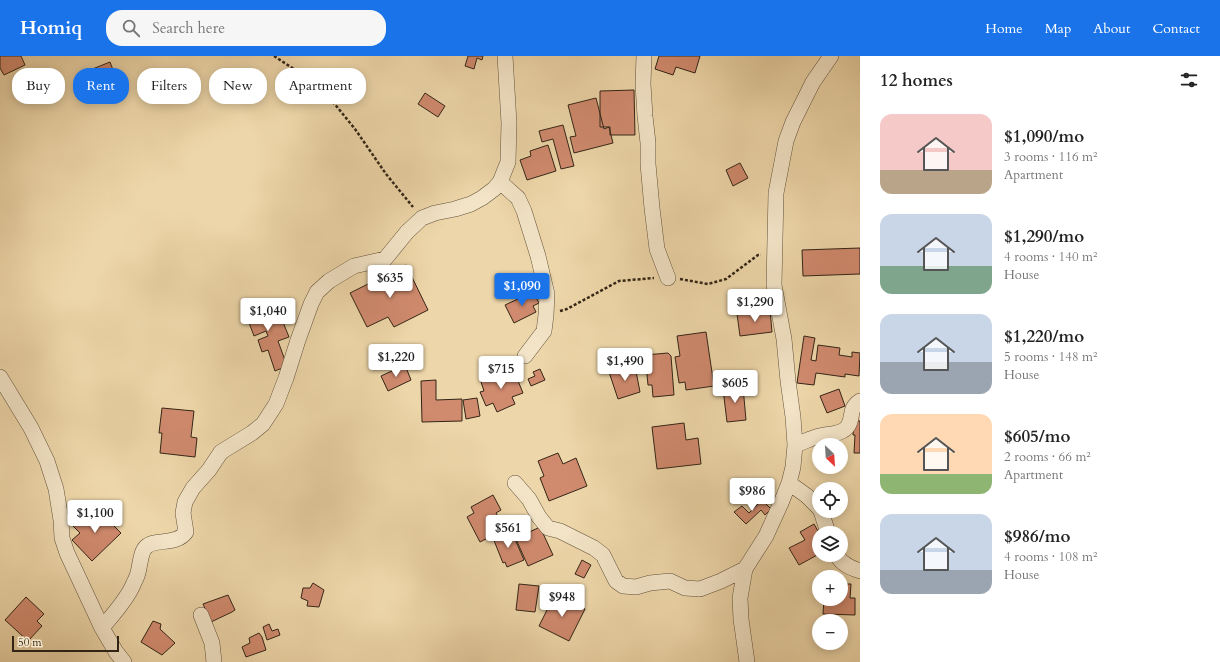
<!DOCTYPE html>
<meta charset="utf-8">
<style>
body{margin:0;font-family:Cardo,serif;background:#f6f6f6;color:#222;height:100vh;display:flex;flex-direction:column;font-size:15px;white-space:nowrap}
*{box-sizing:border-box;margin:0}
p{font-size:13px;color:#767676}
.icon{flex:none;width:22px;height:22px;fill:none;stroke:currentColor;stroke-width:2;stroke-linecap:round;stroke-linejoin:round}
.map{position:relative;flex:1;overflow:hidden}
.side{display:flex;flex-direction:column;background:#fff;width:360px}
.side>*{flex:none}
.top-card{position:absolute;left:12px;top:12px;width:380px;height:36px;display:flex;gap:8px}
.needle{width:26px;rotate:155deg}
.tools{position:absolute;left:812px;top:382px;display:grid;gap:8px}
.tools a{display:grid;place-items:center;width:36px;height:36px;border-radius:50%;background:#fff;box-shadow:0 2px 10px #0003;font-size:20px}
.scale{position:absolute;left:12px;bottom:10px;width:107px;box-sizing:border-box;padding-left:4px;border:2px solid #332516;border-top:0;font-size:11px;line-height:14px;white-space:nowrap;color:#332516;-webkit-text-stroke:3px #f3e4c7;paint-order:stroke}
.price{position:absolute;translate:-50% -34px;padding:0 9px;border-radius:4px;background:#fff;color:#222;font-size:13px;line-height:26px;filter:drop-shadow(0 1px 2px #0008)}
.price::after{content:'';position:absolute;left:50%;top:24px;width:12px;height:9px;margin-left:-6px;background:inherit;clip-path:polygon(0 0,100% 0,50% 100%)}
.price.active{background:#1a73e8;color:#fff}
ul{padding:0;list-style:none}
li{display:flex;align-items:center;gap:12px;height:100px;padding:0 20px}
li span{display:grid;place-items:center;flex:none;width:112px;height:80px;border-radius:12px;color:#555}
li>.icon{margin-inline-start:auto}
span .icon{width:48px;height:48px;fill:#fffc;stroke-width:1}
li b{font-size:17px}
h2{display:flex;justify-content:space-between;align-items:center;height:48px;padding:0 20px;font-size:17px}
.pill{padding:0 14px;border-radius:16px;background:#fff;box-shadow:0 2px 10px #0003;font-size:14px;line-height:36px}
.pill.active{background:#1a73e8;color:#fff}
header{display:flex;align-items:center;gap:24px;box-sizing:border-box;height:56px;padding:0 20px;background:#1a73e8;color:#fff}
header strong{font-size:19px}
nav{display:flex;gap:22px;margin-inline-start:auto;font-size:14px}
.search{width:280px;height:36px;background:#f6f6f6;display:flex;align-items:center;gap:10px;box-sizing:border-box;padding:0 14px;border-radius:16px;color:#767676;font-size:15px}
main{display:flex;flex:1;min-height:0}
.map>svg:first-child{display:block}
</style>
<header>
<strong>Homiq</strong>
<div class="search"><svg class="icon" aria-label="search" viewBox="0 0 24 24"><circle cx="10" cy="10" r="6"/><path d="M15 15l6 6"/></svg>Search here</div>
<nav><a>Home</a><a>Map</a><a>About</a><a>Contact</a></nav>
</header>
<main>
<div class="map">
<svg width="860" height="606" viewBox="0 0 860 606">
<rect width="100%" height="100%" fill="#edd6a9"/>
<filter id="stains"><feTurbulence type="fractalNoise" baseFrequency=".005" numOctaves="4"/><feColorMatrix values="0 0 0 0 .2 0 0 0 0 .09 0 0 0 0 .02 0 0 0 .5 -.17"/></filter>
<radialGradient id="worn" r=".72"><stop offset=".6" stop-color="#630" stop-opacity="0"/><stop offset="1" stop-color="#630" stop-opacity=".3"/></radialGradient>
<path fill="#d08a6e" stroke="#332516" d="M0 0H21L25 9 4 19 0 12Z
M468 0H483L482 4 477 2 474 13 465 10Z
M659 0H700L695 17 676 11 673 19 655 13Z
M110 6 121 35 106 41 100 26 96 28 90 14Z
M634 34 635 79H610V71H600V35Z
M425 37 445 50 438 61 418 48Z
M596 42 604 73 609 71 613 87 574 97 570 81 576 80 568 49Z
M563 69 574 110 561 113 553 83 542 86 539 75Z
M548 89 556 115 527 124 520 104 531 100 530 95Z
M740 107 748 122 733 130 726 114Z
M860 192V218L803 220 802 194Z
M406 209 428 254 394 271 388 261 367 271 350 237Z
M533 236 539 247 533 250 536 256 514 267 505 249Z
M256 246 260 255 269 252 272 259 279 256 289 281 278 285 287 310 275 315 268 294 262 296 258 284 268 280 266 275 254 280 243 251Z
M770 254 772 276 740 280 737 258Z
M706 276 714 330 686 334 685 326 679 327 675 301 680 300 677 280Z
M804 280 815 282 811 304 816 305 818 289 840 292 839 299 852 301V296L860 297 859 320 845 318V321L816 317 814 329 797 327Z
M668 297 671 300 674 339 653 341 652 329H648L645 299Z
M518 302 523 313 518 316 514 310 507 313 505 309Z
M405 309 411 324 388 335 381 320Z
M635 310 640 336 618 343 609 316Z
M540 313 545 324 531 330 528 323 535 320 533 316Z
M503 314 505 319 514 315 523 337 512 341 515 348 497 356 493 347 486 350 480 336 484 335 481 326 494 320 493 318Z
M436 324V344L462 343V365L422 366 421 325Z
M743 331 746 364 727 366 723 333Z
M839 333 845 350 827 357 820 340Z
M477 342 480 360 466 363 463 344Z
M162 352 194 355 191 381 197 382 195 401 160 397 162 377H159Z
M854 365H860V397H854L855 379H853Z
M684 367 686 384 698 382 701 408 657 413 652 371Z
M558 397 563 408 576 402 587 430 549 445 540 422 544 420 538 405Z
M493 439 501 454 496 457 505 473 480 486 467 461 474 457 471 451Z
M762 444 771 453 765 459 761 454 746 468 734 456 742 450 749 457Z
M92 452 99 460 102 458 121 477 92 505 72 484 80 477 73 470Z
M519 466 525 478 540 471 553 499 528 510 510 470Z
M814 468 819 477V498L799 509 789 492 805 484 800 476Z
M511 474 524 504 507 511 505 506 503 507 493 482Z
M582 504 591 509 584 522 575 518Z
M313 527 324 534 319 551 307 550 308 545 301 542 303 532H310Z
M519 528 539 530 535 556 516 554Z
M841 528H851L850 542H855V559L823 558 824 543H841Z
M555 538 585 553 569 585 539 570Z
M228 539 235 554 232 556 211 566 203 548Z
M26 541 44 558 37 565 42 570 28 585 5 564Z
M153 565 161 568 160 573 175 587 162 599 141 586Z
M269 568 272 575 278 573 280 579 267 584 263 571Z
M259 577 262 581 266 594 246 601 242 591 250 587 249 582Z"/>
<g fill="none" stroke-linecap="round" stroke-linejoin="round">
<g stroke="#62513b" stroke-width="16">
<path id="minor" d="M644 0 643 28 645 60 648 87V108L652 152 657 193 668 222
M500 126 518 142 524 155 538 200 547 238 546 259 544 275 525 300
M0 321 31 372 47 405 56 433 61 464 62 482 67 497 102 572 116 596 124 606
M795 389C802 387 809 383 816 381 825 377 842 380 848 370 854 361 848 353 860 345
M515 427 529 443 539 461 548 472 560 475 594 492 603 499 616 525 623 530 636 531 650 527 670 525 685 532 700 533 721 525 745 513
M789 427 807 440 819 452
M821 455 828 477
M837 499C841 508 851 512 860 515
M201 559 212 587 214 606
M102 572C113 558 126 545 133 529 134 526 136 523 137 520 140 513 140 496 146 491 155 482 176 490 186 476L183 457 185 446 193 432 209 414 221 396 252 377 263 368 276 348 286 322 298 284 311 248 317 236 329 225 354 210 385 203 407 176 422 162 435 157 455 153 471 148 482 142 494 133 500 126 508 106 509 67 505 0
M747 606 741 563 740 542 745 513 766 480 781 447 789 427 793 411 795 389 793 361 788 325 784 283 774 229 776 137 786 85 793 66 813 26 831 0"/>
</g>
<path stroke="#332516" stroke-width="2.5" stroke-dasharray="3 2" stroke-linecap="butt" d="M274 0 320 30 355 73 386 118 413 151
M680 223 708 228 726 223 758 199H761
M560 255 567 253 619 225 654 222"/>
<use href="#minor" stroke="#f3e4c7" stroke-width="15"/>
</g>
<rect width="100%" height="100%" filter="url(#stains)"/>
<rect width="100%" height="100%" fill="url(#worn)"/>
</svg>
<div class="tools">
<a><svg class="needle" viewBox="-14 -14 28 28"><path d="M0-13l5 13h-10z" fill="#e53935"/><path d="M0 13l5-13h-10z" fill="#767676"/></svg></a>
<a><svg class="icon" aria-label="locate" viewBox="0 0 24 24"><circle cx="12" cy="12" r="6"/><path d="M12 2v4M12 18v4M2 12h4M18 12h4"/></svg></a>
<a><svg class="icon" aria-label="layers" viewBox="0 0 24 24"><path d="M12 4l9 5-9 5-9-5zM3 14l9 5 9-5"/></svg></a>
<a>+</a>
<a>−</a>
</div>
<div class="scale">50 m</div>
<b class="price" style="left:390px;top:243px">$635</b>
<b class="price active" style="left:522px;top:251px">$1,090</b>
<b class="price" style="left:755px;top:267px">$1,290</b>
<b class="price" style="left:268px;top:276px">$1,040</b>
<b class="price" style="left:396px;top:322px">$1,220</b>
<b class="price" style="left:625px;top:326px">$1,490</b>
<b class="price" style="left:501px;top:334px">$715</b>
<b class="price" style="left:735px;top:348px">$605</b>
<b class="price" style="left:752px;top:456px">$986</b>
<b class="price" style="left:95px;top:478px">$1,100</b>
<b class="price" style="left:508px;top:493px">$561</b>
<b class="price" style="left:562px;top:562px">$948</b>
<div class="top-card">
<a class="pill">Buy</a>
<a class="pill active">Rent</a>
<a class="pill">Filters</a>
<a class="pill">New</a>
<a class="pill">Apartment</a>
</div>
</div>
<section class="side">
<h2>12 homes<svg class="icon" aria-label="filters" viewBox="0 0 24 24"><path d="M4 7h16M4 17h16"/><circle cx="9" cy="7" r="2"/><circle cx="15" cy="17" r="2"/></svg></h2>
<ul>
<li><span style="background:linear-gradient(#f6c9c9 70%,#b9a48a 0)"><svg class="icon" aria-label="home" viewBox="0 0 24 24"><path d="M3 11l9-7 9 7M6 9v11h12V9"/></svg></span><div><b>$1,090/mo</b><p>3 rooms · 116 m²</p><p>Apartment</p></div></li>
<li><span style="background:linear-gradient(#c9d6e8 65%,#7fa58c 0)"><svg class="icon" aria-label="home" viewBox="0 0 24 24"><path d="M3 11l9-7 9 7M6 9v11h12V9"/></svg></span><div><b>$1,290/mo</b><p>4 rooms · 140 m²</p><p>House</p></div></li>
<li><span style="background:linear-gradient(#c9d6e8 60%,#9aa5b1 0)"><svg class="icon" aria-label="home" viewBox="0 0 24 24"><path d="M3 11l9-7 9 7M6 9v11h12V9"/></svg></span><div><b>$1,220/mo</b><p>5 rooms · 148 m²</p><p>House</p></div></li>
<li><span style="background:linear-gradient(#ffd9b3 75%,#8fb573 0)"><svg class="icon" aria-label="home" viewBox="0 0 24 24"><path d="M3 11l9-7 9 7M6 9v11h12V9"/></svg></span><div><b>$605/mo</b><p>2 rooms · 66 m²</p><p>Apartment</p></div></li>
<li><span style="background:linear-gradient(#c9d6e8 70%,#9aa5b1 0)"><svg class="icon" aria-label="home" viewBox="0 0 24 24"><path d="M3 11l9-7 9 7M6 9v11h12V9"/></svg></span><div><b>$986/mo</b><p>4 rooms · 108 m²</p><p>House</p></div></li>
</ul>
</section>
</main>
